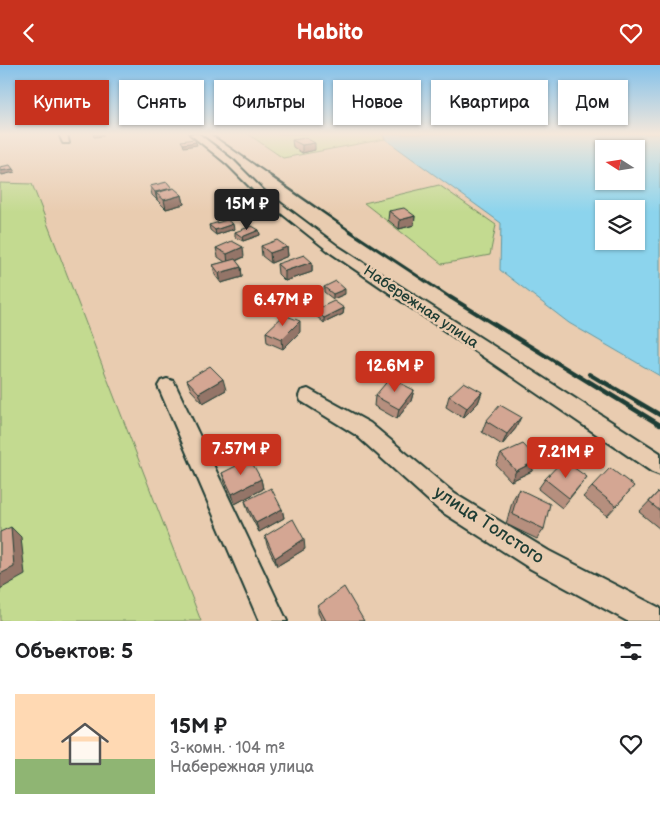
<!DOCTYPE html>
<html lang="ru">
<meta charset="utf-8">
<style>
body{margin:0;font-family:"Balsamiq Sans",sans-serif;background:#f2f2f2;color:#202124;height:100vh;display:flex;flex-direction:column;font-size:19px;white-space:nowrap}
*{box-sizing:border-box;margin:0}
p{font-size:16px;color:#757577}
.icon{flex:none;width:28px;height:28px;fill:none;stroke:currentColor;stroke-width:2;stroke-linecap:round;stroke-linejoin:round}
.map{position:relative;height:556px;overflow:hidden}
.details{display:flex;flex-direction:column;background:#fff;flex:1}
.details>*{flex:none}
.guide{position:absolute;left:15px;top:15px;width:630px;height:45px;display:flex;gap:10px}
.needle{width:32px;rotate:282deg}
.controls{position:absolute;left:595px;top:75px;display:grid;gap:10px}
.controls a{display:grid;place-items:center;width:50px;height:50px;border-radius:0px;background:#fff;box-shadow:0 1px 4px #0004;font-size:25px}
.price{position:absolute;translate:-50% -42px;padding:0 11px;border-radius:5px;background:#c8321e;color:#fff;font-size:16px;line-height:32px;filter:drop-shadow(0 1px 2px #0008)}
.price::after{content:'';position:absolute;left:50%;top:30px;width:15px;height:11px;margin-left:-8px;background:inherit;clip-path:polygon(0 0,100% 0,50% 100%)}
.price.current{background:#222;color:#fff}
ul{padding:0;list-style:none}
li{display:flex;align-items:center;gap:15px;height:125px;padding:0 15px}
li span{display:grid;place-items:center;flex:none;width:140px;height:100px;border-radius:0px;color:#555}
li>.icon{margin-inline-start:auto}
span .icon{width:60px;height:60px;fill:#fffc;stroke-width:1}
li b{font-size:21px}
h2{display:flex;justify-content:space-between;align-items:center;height:60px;padding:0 15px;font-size:21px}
.tag{padding:0 18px;border-radius:0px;background:#fff;box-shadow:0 1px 4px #0004;font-size:18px;line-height:45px}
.tag.current{background:#c8321e;color:#fff}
header{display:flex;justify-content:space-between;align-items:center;height:65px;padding:0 15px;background:#c8321e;color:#fff;font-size:22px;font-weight:600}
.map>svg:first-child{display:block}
</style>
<header><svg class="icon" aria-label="back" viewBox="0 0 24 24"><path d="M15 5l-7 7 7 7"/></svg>Habito<svg class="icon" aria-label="heart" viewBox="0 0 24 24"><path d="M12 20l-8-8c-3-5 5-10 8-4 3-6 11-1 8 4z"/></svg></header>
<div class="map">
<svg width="660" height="556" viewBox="0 0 660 556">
<rect width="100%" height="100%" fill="#e9ccb0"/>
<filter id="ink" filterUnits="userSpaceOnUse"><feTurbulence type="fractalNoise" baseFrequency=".02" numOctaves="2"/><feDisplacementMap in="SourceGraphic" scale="10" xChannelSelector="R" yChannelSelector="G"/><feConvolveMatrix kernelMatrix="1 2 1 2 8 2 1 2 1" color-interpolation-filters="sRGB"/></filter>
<g filter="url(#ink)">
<path fill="#c3da90" stroke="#718c62" d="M248 69H382L385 74 283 93Z
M0 118 32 119 201 556H0Z
M439 120 496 160 490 190 442 199 364 138Z"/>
<path fill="#8cd4ed" stroke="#6098a3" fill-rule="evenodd" d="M383 69H660V311L569 258 500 205 501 158 385 74ZM604 84H636V116H604ZM604 144H636V176H604Z"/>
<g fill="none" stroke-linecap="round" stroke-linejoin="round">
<g stroke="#1f3d34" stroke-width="4">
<path id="street" d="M59 69H67L69 78H63Z
M190 69H199L233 95 263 125 339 182 660 388V410L652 407 331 188 257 129 227 99Z
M167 314 173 316 176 321 287 556H259L158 321 161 316Z
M308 324 370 358 455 429 549 486 660 543V556H627L531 504 439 445 356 370 301 336 299 331 301 326Z"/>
</g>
<use href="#street" fill="#e9ccb0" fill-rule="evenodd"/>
<path stroke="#1f3d34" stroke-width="2" d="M211 69 273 112"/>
<path stroke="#1f3d34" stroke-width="2.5" d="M271 111 350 166"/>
<path stroke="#1f3d34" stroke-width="3" d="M348 165 451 233"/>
<path stroke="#1f3d34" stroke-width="4" d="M450 232 590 318
M589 309 604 318"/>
<path stroke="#1f3d34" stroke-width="4.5" d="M588 316 660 360
M602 316 660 350"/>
</g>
<path fill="#b68f7e" stroke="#1f3d34" d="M292 75 315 85 302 88 293 82Z
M150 121 173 124 182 130 184 139 166 144 152 130Z
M389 146 415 151 414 160 399 164 388 155Z
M209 160 234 164 216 170 210 165Z
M259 165 260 170 243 176 235 172V167Z
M261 181 287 182 288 191 271 198 262 191Z
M216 183 244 192 236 196 241 202 242 212 221 218 215 210 213 200 225 197 218 192Z
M312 197V207L285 216 278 209 277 199Z
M324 222 345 229 333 234 324 227Z
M344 243 343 249 324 258 315 250V245Z
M266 267H300L283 284 267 277Z
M187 315 226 325 203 338 191 325Z
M414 325 411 336 397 354 374 341 375 331Z
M482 327 478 338 463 353 446 342 449 331Z
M486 356 516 363 502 380 482 367Z
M501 389 532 406 511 416 496 400Z
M222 408 261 414 263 424 235 439 225 418Z
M587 412 562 443 538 424 545 414Z
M634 421 607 451 583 432 592 422Z
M519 424 544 464 537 474 506 459 513 434Z
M660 425V464L639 447Z
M245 436 282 444 284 453 259 467 248 446Z
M265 471 305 484 277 501 267 480Z
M318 541 364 556H322L318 548Z"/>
<path fill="#947467" stroke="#1f3d34" d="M93 69H103V71L94 72Z
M196 77 197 80 184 82 183 79Z
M315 78V85L302 88V80Z
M13 104 15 107 2 110 0 106Z
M172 123 175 131 156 128 157 135 155 127Z
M182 130 184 139 166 144 164 135Z
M415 151 414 160 399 164 400 155Z
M233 159 234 164 216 170 215 165Z
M259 165 260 170 243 176 242 172Z
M243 182 244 192 228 199 227 189Z
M287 182 288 191 271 198 270 188Z
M312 197V207L285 216V206Z
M241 202 242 212 221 218 219 208Z
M345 224V229L333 234V229Z
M344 243 343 249 324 258V253Z
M300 256V267L283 284 282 274Z
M223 314 226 325 203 338 199 328Z
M414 325 411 336 397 354 399 344Z
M482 327 478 338 463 353 467 343Z
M521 352 516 363 502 380 507 369Z
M538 395 532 406 511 416 516 406Z
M261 414 263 424 235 439 232 429Z
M282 444 284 453 259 467 256 458Z
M11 462 21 472 25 510 0 524V509Z
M304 474 305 484 277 501 275 493Z"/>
<path fill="#d4a693" stroke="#1f3d34" d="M306 73 315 78 302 80 292 75Z
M194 74 196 77 183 79 181 76Z
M10 100 13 104 0 106V102Z
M167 117 172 123 155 127 150 121Z
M174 123 182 130 164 135 156 128Z
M404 143 415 151 400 155 389 146Z
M227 155 233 159 215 165 209 160Z
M252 161 259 165 242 172 235 167Z
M277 175 287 182 270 188 261 181Z
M232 176 243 182 227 189 216 183Z
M304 190 312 197 285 206 277 199Z
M235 194 241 202 219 208 213 200Z
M336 216 345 224 333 229 324 222Z
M334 236 344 243 324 253 315 245Z
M284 250 300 256 282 274 266 267Z
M210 301 223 314 199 328 187 315Z
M390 313 414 325 399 344 375 331Z
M464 317 482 327 467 343 449 331Z
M500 340 521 352 507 369 486 356Z
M523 379 538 395 516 406 501 389Z
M250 394 261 414 232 429 222 408Z
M563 395 587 412 569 433 545 414Z
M610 403 634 421 616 441 592 422Z
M271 423 282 444 256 458 245 436Z
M519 424 550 439 544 464 512 449Z
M660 425V446L649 437Z
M293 454 304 474 275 493 265 471Z
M11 462 14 502 0 509V467Z
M344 522 364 556H326L318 541Z"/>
</g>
<linearGradient id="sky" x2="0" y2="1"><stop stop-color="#83c1ea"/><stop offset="0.47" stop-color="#f5e8db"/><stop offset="1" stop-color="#f5e8db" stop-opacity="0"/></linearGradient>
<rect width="660" height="147" fill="url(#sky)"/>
<g text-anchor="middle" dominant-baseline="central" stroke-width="5" stroke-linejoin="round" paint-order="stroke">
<g font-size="15" fill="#1f3d34" stroke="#e9ccb0">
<text transform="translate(421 242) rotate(34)">Набережная улица</text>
</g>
<g font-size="18" fill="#1f3d34" stroke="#e9ccb0">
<text transform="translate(489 460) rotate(33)">улица Толстого</text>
</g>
</g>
</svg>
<div class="controls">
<a><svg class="needle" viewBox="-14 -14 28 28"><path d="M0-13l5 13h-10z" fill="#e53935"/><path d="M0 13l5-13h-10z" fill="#757577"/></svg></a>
<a><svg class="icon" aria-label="layers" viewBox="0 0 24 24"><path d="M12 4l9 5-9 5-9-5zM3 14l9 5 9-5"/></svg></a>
</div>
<b class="price current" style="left:247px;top:166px">15M ₽</b>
<b class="price" style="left:283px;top:262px">6.47M ₽</b>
<b class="price" style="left:395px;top:328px">12.6M ₽</b>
<b class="price" style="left:241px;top:411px">7.57M ₽</b>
<b class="price" style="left:566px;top:414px">7.21M ₽</b>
<div class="guide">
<a class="tag current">Купить</a>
<a class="tag">Снять</a>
<a class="tag">Фильтры</a>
<a class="tag">Новое</a>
<a class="tag">Квартира</a>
<a class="tag">Дом</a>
</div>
</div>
<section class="details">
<h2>Объектов: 5<svg class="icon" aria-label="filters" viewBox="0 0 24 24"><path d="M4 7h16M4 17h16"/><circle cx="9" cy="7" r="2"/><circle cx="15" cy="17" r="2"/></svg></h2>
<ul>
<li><span style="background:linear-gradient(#ffd9b3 65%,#8fb573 0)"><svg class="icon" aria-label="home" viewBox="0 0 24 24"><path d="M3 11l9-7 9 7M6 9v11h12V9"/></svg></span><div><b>15M ₽</b><p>3-комн. · 104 m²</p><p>Набережная улица</p></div><svg class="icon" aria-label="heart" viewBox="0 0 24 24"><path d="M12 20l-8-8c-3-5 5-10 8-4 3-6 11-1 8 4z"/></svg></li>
</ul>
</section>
